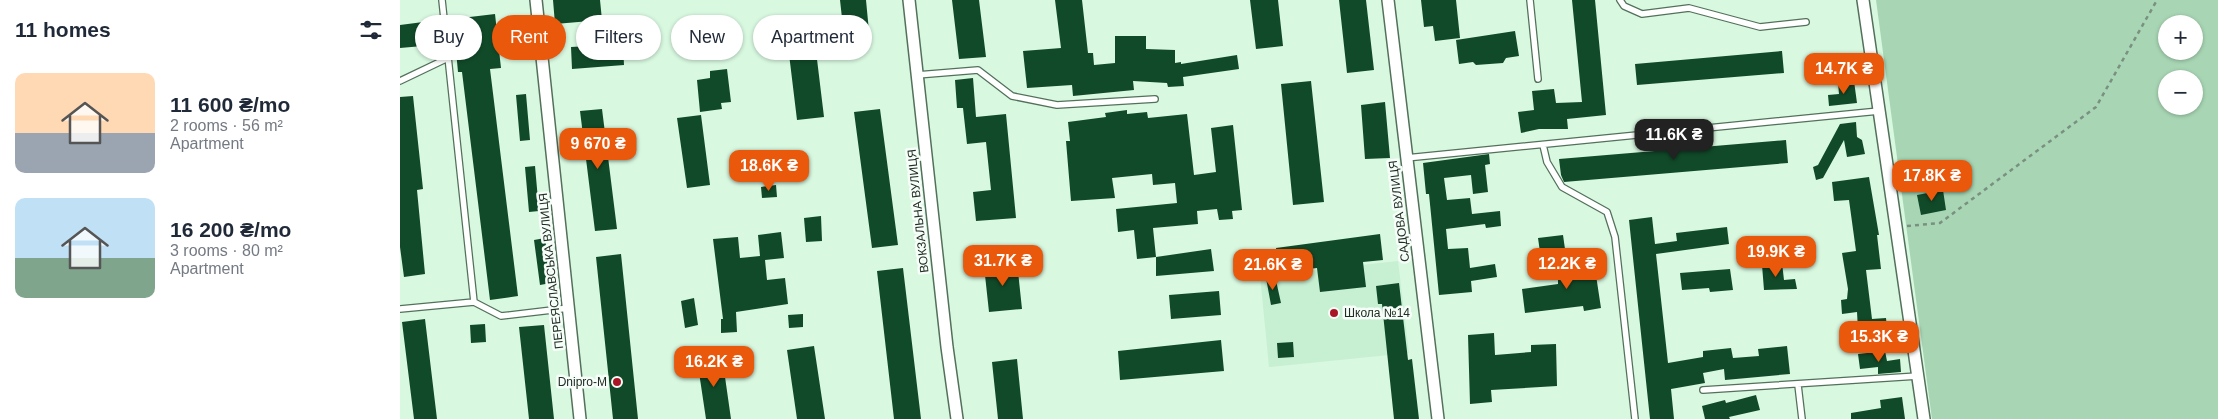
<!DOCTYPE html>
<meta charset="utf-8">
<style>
body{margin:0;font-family:Arial,sans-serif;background:#f6f6f7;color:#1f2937;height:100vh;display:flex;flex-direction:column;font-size:19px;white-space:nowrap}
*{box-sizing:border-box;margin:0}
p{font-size:16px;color:#747a83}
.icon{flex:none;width:28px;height:28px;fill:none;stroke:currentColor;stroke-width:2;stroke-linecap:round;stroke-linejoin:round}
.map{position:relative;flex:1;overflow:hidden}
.sheet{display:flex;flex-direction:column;background:#fff;width:400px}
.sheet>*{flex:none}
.banner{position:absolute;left:15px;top:15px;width:475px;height:45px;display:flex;gap:10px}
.fabs{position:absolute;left:1758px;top:15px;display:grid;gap:10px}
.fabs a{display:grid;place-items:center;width:45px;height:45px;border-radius:50%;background:#fff;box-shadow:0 1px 4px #0004;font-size:25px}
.price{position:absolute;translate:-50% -42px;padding:0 11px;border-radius:10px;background:#ea580c;color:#fff;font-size:16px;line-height:32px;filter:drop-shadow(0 1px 2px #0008)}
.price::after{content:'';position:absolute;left:50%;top:30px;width:15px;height:11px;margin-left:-8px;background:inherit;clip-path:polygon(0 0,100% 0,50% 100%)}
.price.active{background:#222;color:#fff}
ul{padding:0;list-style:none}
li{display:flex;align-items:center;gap:15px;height:125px;padding:0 15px}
li span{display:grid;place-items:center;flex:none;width:140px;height:100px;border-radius:10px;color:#555}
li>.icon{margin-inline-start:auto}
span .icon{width:60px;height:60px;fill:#fffc;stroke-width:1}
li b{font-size:21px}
h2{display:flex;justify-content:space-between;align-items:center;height:60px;padding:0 15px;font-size:21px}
.pill{padding:0 18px;border-radius:22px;background:#fff;box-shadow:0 1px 4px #0004;font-size:18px;line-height:45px}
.pill.active{background:#ea580c;color:#fff}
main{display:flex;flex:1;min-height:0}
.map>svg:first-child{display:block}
</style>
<main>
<section class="sheet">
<h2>11 homes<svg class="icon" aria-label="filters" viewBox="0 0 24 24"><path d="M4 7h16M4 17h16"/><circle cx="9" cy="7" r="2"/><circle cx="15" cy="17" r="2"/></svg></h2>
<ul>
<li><span style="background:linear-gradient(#ffd9b3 60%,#9aa5b1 0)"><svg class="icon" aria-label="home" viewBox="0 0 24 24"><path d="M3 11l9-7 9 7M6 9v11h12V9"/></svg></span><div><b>11 600 ₴/mo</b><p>2 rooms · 56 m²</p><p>Apartment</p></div></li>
<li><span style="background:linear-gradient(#bfe0f5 60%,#7fa58c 0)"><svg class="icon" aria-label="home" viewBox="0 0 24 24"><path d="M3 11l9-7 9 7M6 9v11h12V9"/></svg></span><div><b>16 200 ₴/mo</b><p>3 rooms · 80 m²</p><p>Apartment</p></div></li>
</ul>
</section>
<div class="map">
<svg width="1818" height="419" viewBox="0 0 1818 419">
<rect width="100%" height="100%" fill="#d8f8e0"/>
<path fill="#c7efd2" d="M998 261 1009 353 869 367 859 265 877 263 879 274Z"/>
<path fill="#a8d6b4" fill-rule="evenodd" d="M1476 0H1818V419H1532ZM1766 24H1794V51H1766ZM1766 79H1794V106H1766Z"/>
<path fill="#114a29" d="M153 0H200L202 20 155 24Z
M440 0H466L470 42 445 45Z
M552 0H579L586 57 559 59Z
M655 0H682L688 53H693L694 65 715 63V36H746V49L775 50V63L781 62V64L837 55 839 69 783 77 784 86 768 87 767 83 733 81 734 90 673 96 672 85 627 88 623 51 661 48Z
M850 0H878L883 46 856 49Z
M939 0H966L974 70 947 73Z
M1021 0H1056L1060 38 1035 41 1033 26 1024 27Z
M1172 0H1195L1206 115 1167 119 1168 129H1139L1121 133 1118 112 1134 110 1132 91 1154 89 1156 103 1182 102Z
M95 14 101 68 90 69 118 296 90 300 62 72H58L53 19Z
M31 21 34 45 0 48V25Z
M1115 31 1119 56 1106 58 1103 63 1076 65 1073 62 1059 64 1056 40Z
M223 44 224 65 172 69 171 47Z
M416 51 424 117 397 120 389 54Z
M1382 51 1384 73 1237 85 1235 64Z
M327 69 331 102 321 103 322 109 300 112 297 80 310 78V71Z
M573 78 576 117 606 114 616 218 576 221 573 192 591 190 586 142 567 144 563 108H557L555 80Z
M911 81 924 202 893 205 881 84Z
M1454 81 1457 103 1429 106 1428 95 1439 94 1438 83Z
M126 94 130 140 120 141 116 95Z
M13 96 23 189 17 190 25 274 4 277 0 247V97Z
M985 102 990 158 965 159 961 105Z
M202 109 217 229 195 231 180 111Z
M480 109 498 245 472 248 454 112Z
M727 110V114L747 112 748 118 787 114 794 175 816 172 811 128 833 125 842 210 832 211 833 219 819 220 817 209 797 211 798 224 753 228 756 257 737 259 734 230 718 232 716 209 777 203 775 183 753 185 752 174 712 178 715 198 671 201 666 141H670L668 122 706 117 705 113Z
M301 115 310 185 287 188 277 118Z
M1456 122 1457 137 1462 140 1465 154 1447 157 1444 140 1423 178 1416 180 1413 167 1418 165 1440 124Z
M1386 140 1388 163 1164 182 1161 175 1159 159Z
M1089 154 1090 164 1085 165 1088 192 1073 194 1071 175 1044 178 1047 200 1070 198 1072 214 1100 211 1101 226 1086 228 1085 224 1046 229 1048 249 1068 248 1070 268 1095 264 1097 277 1071 281 1072 292 1039 295 1029 194H1026L1023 163Z
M135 166 139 211 129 212 125 167Z
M1469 177 1479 235H1477L1481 269 1466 270 1472 319 1486 318 1487 328 1458 330 1457 312 1442 314 1441 300 1447 299 1448 289 1442 253 1456 251 1449 200 1434 201 1432 182Z
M376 185 377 197 362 198 361 187Z
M1543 190 1546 210 1521 215 1517 195Z
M421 216 422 241 406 242 404 218Z
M1252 217 1255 244 1277 241 1276 233 1327 227 1329 244 1256 254 1268 363 1303 357V351L1331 348 1333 358 1359 356 1358 349 1387 346 1390 374 1325 380 1324 369 1303 373 1305 383 1271 389 1274 419H1250L1229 220Z
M381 232 384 258 365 260 367 280 385 278 388 304 336 312 337 332 321 333V319H323L313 239 338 237 340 258 360 256 358 235Z
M980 234 983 260 963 262 966 287 920 292 917 268 880 272 876 248Z
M1163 235 1166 256 1141 259 1138 238Z
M145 238 151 283 140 285 134 240Z
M811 249 814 271 756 276V257Z
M1192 249 1201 308 1184 311 1183 306 1125 313 1122 289 1158 284V278L1179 276 1176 251Z
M221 254 238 419H213L196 257Z
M617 262 622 309 589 312 584 266Z
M1382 263 1384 280 1395 279 1397 289 1364 290 1362 265Z
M503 268 521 419H494L477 271Z
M1330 269 1333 290 1310 292 1309 288 1282 290 1280 273Z
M875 276 881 303 871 305 866 278Z
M999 283 1008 360 1012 359 1019 419H994L982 304H978L976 286Z
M819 291 821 315 771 319 769 295Z
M294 298 298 325 285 328 281 301Z
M403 314V327L389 328 388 315Z
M25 319 37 419H14L2 322Z
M85 324 86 342 71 343 70 325Z
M144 325 154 419H129L119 327Z
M1493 328 1494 339 1479 340 1478 329Z
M1094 333 1095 355 1131 352V345L1156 344 1157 386 1091 390 1092 402 1070 404 1068 335Z
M821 340 824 371 720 380 718 351Z
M893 342 894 357 878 358 877 343Z
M414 346 425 419H397L387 350Z
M1485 351 1487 361 1500 359 1501 372 1478 374V367L1460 369 1458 354Z
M322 356 331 419H306L297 359Z
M617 359 623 419H598L592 362Z
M1356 395 1360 410 1329 417 1330 419H1305L1302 406 1325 400 1326 403Z
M1502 397 1505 419H1451V413L1481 408 1480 400Z"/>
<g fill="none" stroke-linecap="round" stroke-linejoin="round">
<g stroke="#53705b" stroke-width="8">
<path id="service" d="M42 0 74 302 101 316 169 308
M1130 0 1138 79
M1220 0 1224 6 1242 14 1289 8 1360 27 1406 22
M517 75 578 70 612 96 657 105 755 99
M0 81 48 58
M1143 145 1147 162 1162 187 1207 212 1215 237 1235 419
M1006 158 1479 111
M0 309 74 302
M1398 385 1402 419
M1303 390 1518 376"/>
</g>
<g stroke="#53705b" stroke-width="14">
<path id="minor" d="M136 0 180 419
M509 0 547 347 557 419
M988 0 1038 419
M1463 0 1524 419"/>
</g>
<path stroke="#7a9080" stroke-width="2.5" stroke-dasharray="4 4" stroke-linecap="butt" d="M1507 226 1540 223 1696 107 1757 0"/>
<use href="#service" stroke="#fff" stroke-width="5.5"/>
<use href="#minor" stroke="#fff" stroke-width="11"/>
</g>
<g fill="#ab1626" stroke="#f7fef9" stroke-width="2">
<circle cx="934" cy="313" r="5"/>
<circle cx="217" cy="382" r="5"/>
</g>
<g text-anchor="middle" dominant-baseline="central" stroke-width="5" stroke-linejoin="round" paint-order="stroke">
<g font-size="12" fill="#202d24" stroke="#f7fef9">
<text transform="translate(518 211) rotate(-96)">ВОКЗАЛЬНА ВУЛИЦЯ</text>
<text transform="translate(999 211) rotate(-97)">САДОВА ВУЛИЦЯ</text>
<text transform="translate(151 271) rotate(-96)">ПЕРЕЯСЛАВСЬКА ВУЛИЦЯ</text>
</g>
<g font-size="12" fill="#202d24" stroke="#f7fef9" text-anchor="start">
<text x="944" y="313">Школа №14</text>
<text x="207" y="382" text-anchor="end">Dnipro-M</text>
</g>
</g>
</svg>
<div class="fabs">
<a>+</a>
<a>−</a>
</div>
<b class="price" style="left:1444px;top:95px">14.7K ₴</b>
<b class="price active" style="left:1274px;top:161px">11.6K ₴</b>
<b class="price" style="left:198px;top:170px">9 670 ₴</b>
<b class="price" style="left:369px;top:192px">18.6K ₴</b>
<b class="price" style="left:1532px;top:202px">17.8K ₴</b>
<b class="price" style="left:1376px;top:278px">19.9K ₴</b>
<b class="price" style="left:603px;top:287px">31.7K ₴</b>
<b class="price" style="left:1167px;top:290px">12.2K ₴</b>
<b class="price" style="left:873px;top:291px">21.6K ₴</b>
<b class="price" style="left:1479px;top:363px">15.3K ₴</b>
<b class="price" style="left:314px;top:388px">16.2K ₴</b>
<div class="banner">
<a class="pill">Buy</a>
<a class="pill active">Rent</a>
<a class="pill">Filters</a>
<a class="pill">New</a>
<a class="pill">Apartment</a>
</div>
</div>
</main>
